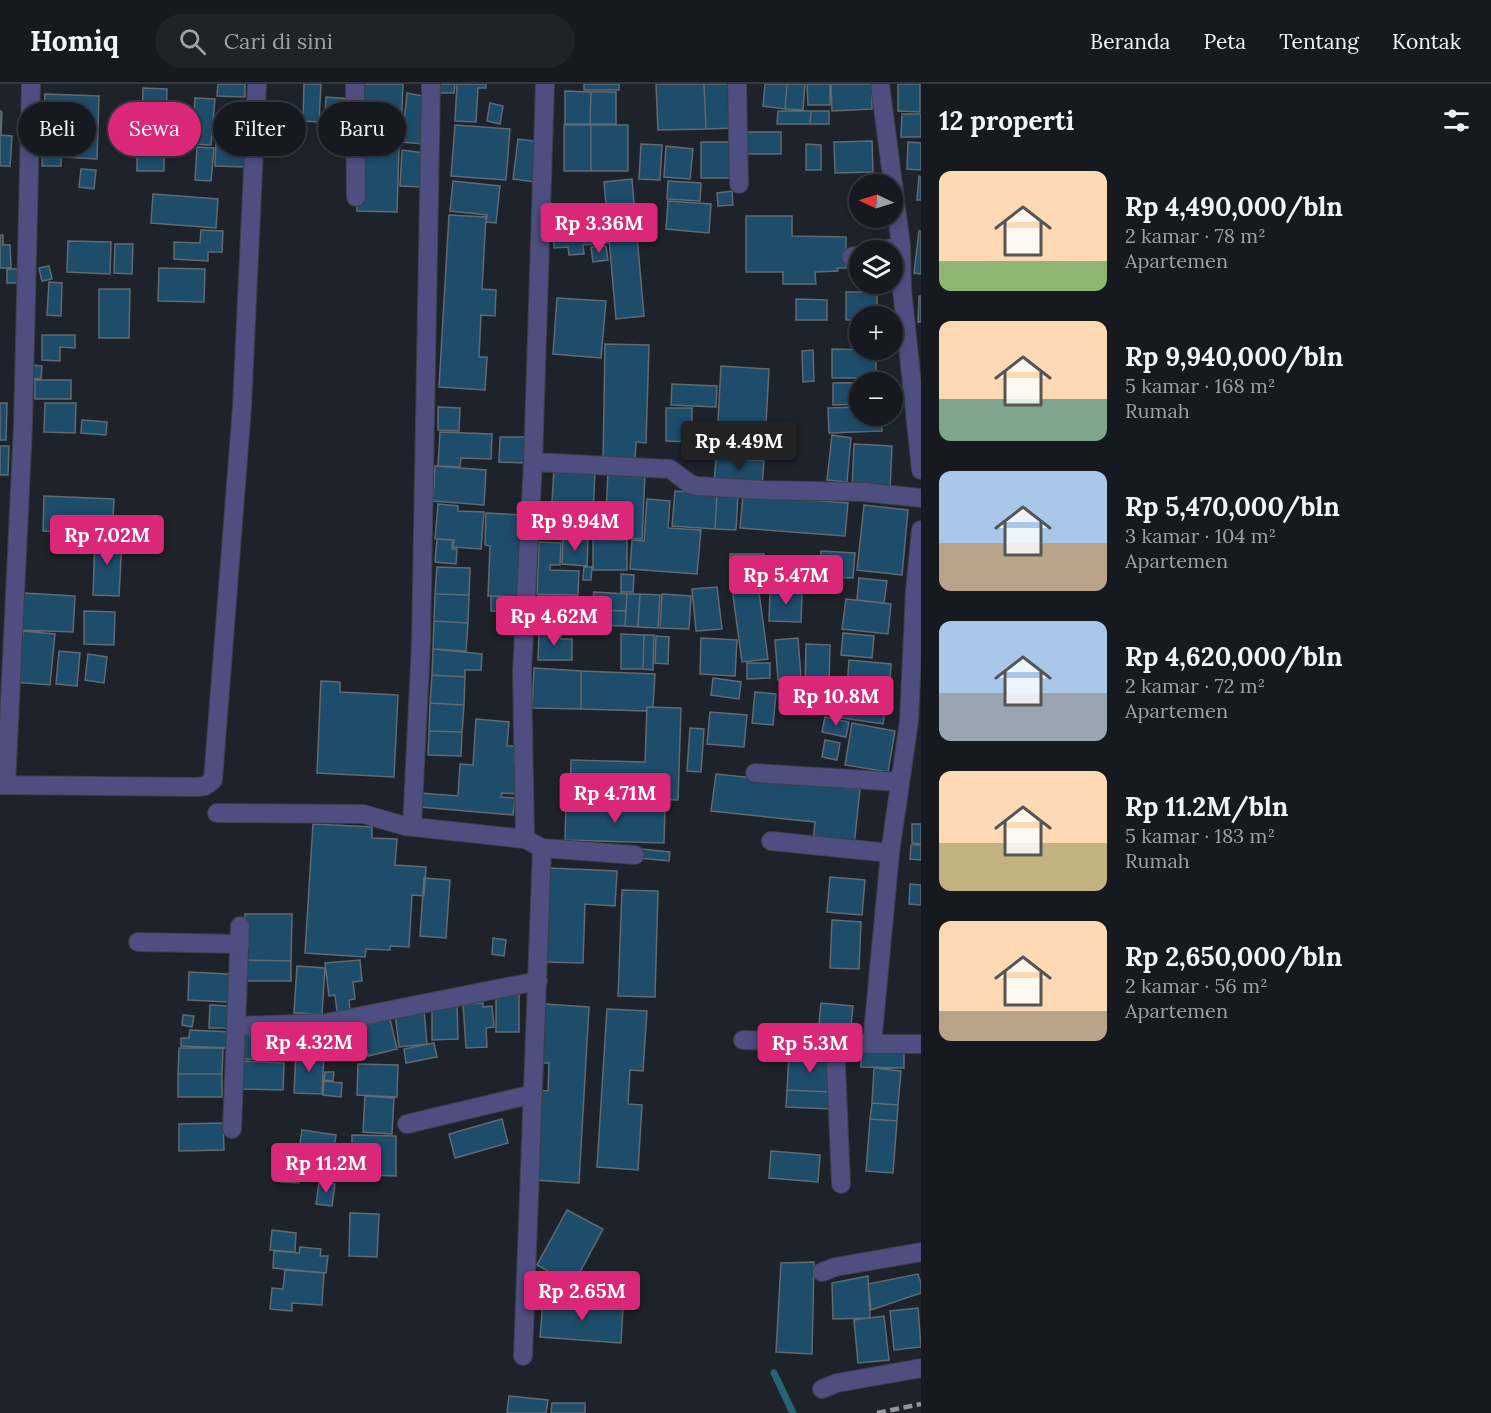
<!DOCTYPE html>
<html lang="id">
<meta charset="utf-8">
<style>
body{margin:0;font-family:Lora,serif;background:#1f2329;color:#f1f3f6;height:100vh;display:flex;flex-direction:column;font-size:22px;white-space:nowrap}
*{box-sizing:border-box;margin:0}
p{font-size:20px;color:#9ea1a5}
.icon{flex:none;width:33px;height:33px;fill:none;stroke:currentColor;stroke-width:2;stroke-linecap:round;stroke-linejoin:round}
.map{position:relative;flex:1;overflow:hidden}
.panel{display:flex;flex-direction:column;background:#161a20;width:570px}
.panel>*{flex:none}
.top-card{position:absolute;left:18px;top:18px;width:570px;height:54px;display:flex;gap:12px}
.needle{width:39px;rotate:274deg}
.tools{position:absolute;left:849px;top:90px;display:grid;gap:12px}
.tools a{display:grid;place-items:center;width:54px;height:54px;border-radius:50%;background:#161a20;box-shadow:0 3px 9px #0003,0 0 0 2px #35383e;font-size:30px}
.price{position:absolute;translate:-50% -51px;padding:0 14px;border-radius:6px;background:#db2777;color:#fff;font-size:20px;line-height:39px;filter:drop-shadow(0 2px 3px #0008)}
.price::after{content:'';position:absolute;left:50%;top:36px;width:18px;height:14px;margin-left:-9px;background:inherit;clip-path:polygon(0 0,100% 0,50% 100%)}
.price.active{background:#222;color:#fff}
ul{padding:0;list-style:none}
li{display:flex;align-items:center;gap:18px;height:150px;padding:0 18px}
li span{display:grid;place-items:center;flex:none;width:168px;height:120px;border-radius:12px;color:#555}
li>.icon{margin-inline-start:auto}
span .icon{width:72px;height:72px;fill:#fffc;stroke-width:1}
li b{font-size:26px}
h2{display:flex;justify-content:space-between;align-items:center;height:72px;padding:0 18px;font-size:26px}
.chip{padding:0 21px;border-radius:27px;background:#161a20;box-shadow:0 3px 9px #0003,0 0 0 2px #35383e;font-size:21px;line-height:54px}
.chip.active{background:#db2777;color:#fff}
header{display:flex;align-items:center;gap:36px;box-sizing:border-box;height:84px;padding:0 30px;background:#161a20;border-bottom:2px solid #35383e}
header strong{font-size:28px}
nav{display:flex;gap:33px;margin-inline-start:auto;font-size:21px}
.search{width:420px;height:54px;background:#1f2329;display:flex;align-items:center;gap:15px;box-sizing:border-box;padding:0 21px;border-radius:33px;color:#9ea1a5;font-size:22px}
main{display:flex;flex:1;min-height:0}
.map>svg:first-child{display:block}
</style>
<header>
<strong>Homiq</strong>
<div class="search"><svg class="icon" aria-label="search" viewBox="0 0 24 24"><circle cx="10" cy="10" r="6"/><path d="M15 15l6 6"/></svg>Cari di sini</div>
<nav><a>Beranda</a><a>Peta</a><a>Tentang</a><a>Kontak</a></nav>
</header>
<main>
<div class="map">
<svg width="921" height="1329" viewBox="0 0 921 1329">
<rect width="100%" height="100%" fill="#1e232b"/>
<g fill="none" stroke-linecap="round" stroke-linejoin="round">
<path stroke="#236577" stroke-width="7" d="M774 1289 793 1329"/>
</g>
<path fill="#1e4c6b" stroke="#606a72" stroke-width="1.5" d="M218 0H245V13L217 12Z
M304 0H321L319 38 303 37Z
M359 0H403L401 49 357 47Z
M437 0H455L454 9H436Z
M457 0H486V4H478L476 38 455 37Z
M584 0H619V6H584Z
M656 0H704L706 45 658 46Z
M704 0H732L733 44 706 45Z
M765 0H787L785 25 763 22Z
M787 0H805L803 26 785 25Z
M807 0H830V21H808Z
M831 0H872V25L832 27Z
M898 0H920V28L898 27Z
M143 4 167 5 166 47 142 46Z
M565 7 591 8 590 40H565Z
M591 8H616V40H590Z
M407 9 423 12V60L402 58Z
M45 10 99 12 97 75 61 73V82H42Z
M326 13 351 15 349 50 324 48Z
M195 14 215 15 211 61 192 60Z
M490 19 503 22 500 40 487 37Z
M0 27 2 28 1 50H0Z
M778 27H811L810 40H777Z
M811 27H829V40H810Z
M902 30H921V53H901Z
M217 31 247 33 245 83 215 82Z
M455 41 510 45 506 96 451 92Z
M564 41H591V87H564Z
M591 41H628V87H591Z
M744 48H781V70H743Z
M0 51 12 52 10 82H0Z
M137 54H164V87H137Z
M518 55 540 58 535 98 513 95Z
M872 57 873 88 835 89 834 58Z
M701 58H733V94H701Z
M908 58 921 59V86L907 85Z
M641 60 662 61 660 96 639 95Z
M806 60 821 61V86H806Z
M359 62 399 63 397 128 357 127Z
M666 62 693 65 690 95 664 93Z
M197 63 214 64 211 97 195 96Z
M402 66 424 69 422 103 400 102Z
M81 85 96 86 94 105 79 103Z
M919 92 921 93V116H917Z
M632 95 644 232 616 235 604 98Z
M453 97 500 102 496 139 486 138 487 131 450 127Z
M668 97 701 99 700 117 667 115Z
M732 107 733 121 718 122 717 109Z
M153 110 218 115 216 144 151 139Z
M668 117 711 120 709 149 666 145Z
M449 131 486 133 482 205 496 206 495 232 481 231 479 273H487L485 306 439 303Z
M746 132H792V152L846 153V184H837L838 187 815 188 816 200H783V188H746Z
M606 136 608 159 583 161 584 170 569 171 568 163 554 164 553 141Z
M201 146 223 147 222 168H208V177L174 175V158L200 159Z
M919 147H921V190L914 189Z
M0 151H3V161H10L11 184H0Z
M68 157 111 158 110 190 67 188Z
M115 160H133L132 190 114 189Z
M606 162 608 176 593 178 591 163Z
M49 182 52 195 42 197 39 184Z
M159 184 205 185 204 218 158 217Z
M7 185H17L18 199H7Z
M49 198 62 199 61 232 47 231Z
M99 205H130L129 254H99Z
M846 208H877V232H860V236H846Z
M919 212H921V238H918Z
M557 214 606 217 601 274 553 270Z
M796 215 827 216V236H796Z
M42 251H75V264L60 263V277L42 276Z
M605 260 649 261 646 359 636 358 635 377H603Z
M832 265 876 266V294H832Z
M813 266 814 297 803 298 802 267Z
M31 281 42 282 41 295 30 294Z
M721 282 769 285 764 377 716 374Z
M35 296H71V315H35Z
M860 298V320L833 321V299L887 298Z
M672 300 717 302 716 323 671 321Z
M0 319H7L6 356H0Z
M45 319H76L75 349 44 348Z
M438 323 460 324 459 347 438 346Z
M860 323V332H881L882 347 829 349 828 324Z
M666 324H692V358L666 357Z
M82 336 107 338 106 351 81 349Z
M440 348 492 350 491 375 461 374 460 383 438 382Z
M832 351 851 354 847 398 827 396Z
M500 353H525L524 379 499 378Z
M854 360 892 362 890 407 852 405Z
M0 362H9L8 391H0Z
M716 374 764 377 762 403 714 400Z
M435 382 486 386 484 421 433 417Z
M554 385 595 387 592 453 550 451Z
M608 387 645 390 642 455 605 453Z
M675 407 717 410 715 445 672 442Z
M717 410 738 411 736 446 715 445Z
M743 411 848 419 845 452 740 444Z
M44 412 114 415 113 434H100L99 450 43 447Z
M647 415 670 417 668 444 701 446 697 490 630 485 632 456 644 457Z
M438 420 458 422V427L484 428 481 465 453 463 454 456 435 455Z
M864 421 908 426 902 491 857 486Z
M486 429 523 431 520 513 488 512 490 462 485 461Z
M95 453 122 454 119 512 93 511Z
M563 454 588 456 587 482 562 480Z
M437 455 453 456 452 465H457L456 480 435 478Z
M593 455 627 456V486H593Z
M539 458 561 459 560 481H550V486L579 487 578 511 537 510Z
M821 467 855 469 853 494 819 493Z
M730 470H764V500L730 501Z
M766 474H818V497H766Z
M437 483 470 484 469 511 435 510Z
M584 483H592L591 496H583Z
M621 490 634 491 633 508H621Z
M859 494 887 497 884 519 857 516Z
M758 501 768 575 742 578 732 504Z
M717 503 722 545 696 547 692 505Z
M770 507 802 508 801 538 769 537Z
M594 508 627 510 626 527 593 526Z
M23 509 75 512 73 548 20 546Z
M435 510 469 511 468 539 434 537Z
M627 510H640L638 543 625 542Z
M640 510 660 511 658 544 638 543Z
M662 510 691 512 689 545 660 544Z
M491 512 523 513V528L491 527Z
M538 512 593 513 592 543 537 542Z
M846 515 891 520 888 550 842 545Z
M593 526 626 527 625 542 592 541Z
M84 527 115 528 114 561 84 560Z
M434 537 468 539 466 567 433 565Z
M23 547 55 550 50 601 15 598 19 557 22 558Z
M539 547H561V555H572V576H538Z
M843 549 874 552 872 574 841 571Z
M621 550 644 551 643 585H621Z
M644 551H654L653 586 643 585Z
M656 552 669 553 668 580 655 579Z
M701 554 737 556 735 592 700 590Z
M798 554 801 594 778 596 775 556Z
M806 560 830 561 829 602 805 601Z
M433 565 482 570 481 586H465V593L432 591Z
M59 567 80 569 77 602 56 600Z
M88 570 107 573 104 599 85 596Z
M849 576 891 580 889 606 847 603Z
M747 579H770V594L747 595Z
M534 584 581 587V625L532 624Z
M581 587 655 590 653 623H647L646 627 581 625Z
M432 591 465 593 464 621 430 619Z
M713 594 741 598 739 615 711 611Z
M321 597 340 598V608L398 611 394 693 317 689Z
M755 608 776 610 773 641 752 639Z
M840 608 887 616 883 640 836 633Z
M430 619 464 621 462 648 429 647Z
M647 623 681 624 678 716 570 712 571 676 645 678Z
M710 628 747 631 744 663 707 660Z
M825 633 849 638 846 653 822 648Z
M476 635 509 638 507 662H515L514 678 521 679 518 710 502 709 501 713 515 714 513 731 420 723 421 709 458 712 460 680 473 681Z
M852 639 895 647 888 688 845 681Z
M690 644 704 645 701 688 687 687Z
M429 647 462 648 461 672 428 671Z
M825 656 840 659 837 676 822 673Z
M716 690 860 705 854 762 813 758 815 738 711 727Z
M566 720 665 723 664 759 565 756Z
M313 740 372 743V754L397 755 395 781 426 783 424 812 412 811 409 863 390 862V866L366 865 365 873 305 869Z
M912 740H921V760L912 759Z
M911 761H921V776L910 775Z
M641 765 670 768 669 777 640 774Z
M549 784 617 787 615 822 585 820 583 879 545 878Z
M830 793 865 796 862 831 827 828Z
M424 794 450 796 446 854 420 852Z
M910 800 921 801V821L909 820Z
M622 806 658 807 655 913 618 912Z
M245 830H292L291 877 244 876Z
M832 836 861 838 859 885 830 884Z
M493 854 506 856 504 872 492 870Z
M244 876 291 877V897H244Z
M360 876 362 897 353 898 355 915 349 916 350 926 337 927 335 911 329 912 325 879Z
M297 882 325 884 322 930 294 929Z
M189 888 229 890 228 918 188 916Z
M519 907V948H496V915Z
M457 919 458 955 432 956V920Z
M483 919V923L492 922 494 943 486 944 487 963 466 964 463 920Z
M821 919 853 922 850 952 818 949Z
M544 920 589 923 579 1099 533 1096 539 1006 548 1007 549 979H540Z
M210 921 228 922V944H209Z
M607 925 647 927 643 987 630 986 628 1020 642 1021 638 1086 597 1083Z
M424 926 427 960 399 963 395 929Z
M183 931 194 932 192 943 182 941Z
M390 935 397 965 368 972 361 942Z
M190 946 231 948V964L181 962V954H189Z
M242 951 284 952V976L241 975Z
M434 959 437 973 406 979 404 965Z
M179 964H223L222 990H178Z
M861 965 904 966V984L861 983Z
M296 968 324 969 322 1010 294 1009Z
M789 971 833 974 831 1008 787 1006Z
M243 977 284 979 283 1006 242 1005Z
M358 980 398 981 397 1013 357 1011Z
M874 984 901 987 898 1021 872 1019Z
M325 988H334L333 997 324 996Z
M178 990H222V1013H178Z
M324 997 342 999 341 1013 323 1011Z
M787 1006 831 1008V1025L786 1023Z
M365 1012 394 1014 392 1050 363 1048Z
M872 1019 898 1021 897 1037 870 1035Z
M502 1035 508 1059 455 1074 449 1050Z
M870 1035 897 1037 893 1089 866 1087Z
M223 1039 224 1066 179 1067V1040Z
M302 1046 336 1051 332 1080 316 1077V1082L297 1079Z
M352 1051 396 1052V1092L368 1091 369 1081H352Z
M771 1067 820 1071 818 1098 769 1094Z
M282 1082 299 1083V1099L281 1098Z
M319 1099 335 1100 332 1122 316 1120Z
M567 1126 603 1145 573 1201 537 1181Z
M350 1129 379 1130 377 1173 349 1172Z
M272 1146 296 1149 295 1168 270 1166Z
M300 1163 321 1165 320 1172H328L326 1189 273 1184 274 1167 299 1169Z
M814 1178 812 1270 776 1268 781 1179Z
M285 1186 324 1189 322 1221 292 1219V1227L270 1225 272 1204 283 1205Z
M918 1190 921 1199V1209L871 1226 868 1200Z
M868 1192 870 1234 833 1235 832 1199Z
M543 1217 623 1223 621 1259 540 1253Z
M918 1224 921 1263 894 1266 890 1227Z
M884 1232 889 1276 858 1279 854 1236Z
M509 1312 548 1316 546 1329H507Z
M552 1319H585V1329H551Z"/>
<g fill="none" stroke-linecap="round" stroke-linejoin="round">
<g stroke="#3a3f46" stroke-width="20">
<path id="minor" d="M355 0 356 113
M737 0 739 100
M880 0 901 162 902 205 921 386
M882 166 901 162
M851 173 860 171
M533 378 670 385 690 400 697 402 764 406 863 408 921 414
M921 446 915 507 909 637 890 769 872 960H921
M755 689 900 698
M0 701 197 703 205 702 213 696 242 323 257 0
M6 701 23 342 31 0
M217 729 363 730 405 742 525 755 542 764 523 1272
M412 743 421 559 431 0
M525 755 522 588 533 378 545 0
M771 757 890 769
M542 764 635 771
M138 858 240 860
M236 942 326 939 538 897
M743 956 835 958
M407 1040 533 1010
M232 1045 240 842
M841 1100 835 958 872 960
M822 1188 835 1183 921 1168
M822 1305 837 1299 921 1284"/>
</g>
<use href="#minor" stroke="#4e4e80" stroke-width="18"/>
<path stroke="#91959c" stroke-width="4.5" stroke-dasharray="9 4.5" stroke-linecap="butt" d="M877 1329 921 1320"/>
</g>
</svg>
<div class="tools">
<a><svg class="needle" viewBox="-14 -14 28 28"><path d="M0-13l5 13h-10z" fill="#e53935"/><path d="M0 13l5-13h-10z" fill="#9ea1a5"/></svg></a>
<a><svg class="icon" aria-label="layers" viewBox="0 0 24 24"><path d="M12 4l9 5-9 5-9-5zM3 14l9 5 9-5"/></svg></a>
<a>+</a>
<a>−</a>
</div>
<b class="price" style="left:599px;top:170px">Rp 3.36M</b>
<b class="price active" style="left:739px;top:388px">Rp 4.49M</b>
<b class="price" style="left:575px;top:468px">Rp 9.94M</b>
<b class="price" style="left:107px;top:482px">Rp 7.02M</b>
<b class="price" style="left:786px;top:522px">Rp 5.47M</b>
<b class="price" style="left:554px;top:563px">Rp 4.62M</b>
<b class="price" style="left:836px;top:643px">Rp 10.8M</b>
<b class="price" style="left:615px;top:740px">Rp 4.71M</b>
<b class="price" style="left:309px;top:989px">Rp 4.32M</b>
<b class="price" style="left:810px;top:990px">Rp 5.3M</b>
<b class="price" style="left:326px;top:1110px">Rp 11.2M</b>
<b class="price" style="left:582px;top:1238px">Rp 2.65M</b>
<div class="top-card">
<a class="chip">Beli</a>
<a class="chip active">Sewa</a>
<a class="chip">Filter</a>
<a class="chip">Baru</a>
</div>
</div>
<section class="panel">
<h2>12 properti<svg class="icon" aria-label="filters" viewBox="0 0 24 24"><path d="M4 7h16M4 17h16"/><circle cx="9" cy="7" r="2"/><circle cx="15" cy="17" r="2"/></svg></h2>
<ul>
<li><span style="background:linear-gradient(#ffd9b3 75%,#8fb573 0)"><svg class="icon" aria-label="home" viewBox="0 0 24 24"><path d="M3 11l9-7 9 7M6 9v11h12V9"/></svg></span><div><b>Rp 4,490,000/bln</b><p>2 kamar · 78 m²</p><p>Apartemen</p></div></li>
<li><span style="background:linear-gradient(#ffd9b3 65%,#7fa58c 0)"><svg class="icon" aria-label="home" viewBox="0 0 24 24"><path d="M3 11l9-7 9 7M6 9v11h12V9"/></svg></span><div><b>Rp 9,940,000/bln</b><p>5 kamar · 168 m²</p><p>Rumah</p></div></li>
<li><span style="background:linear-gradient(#a9c7e8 60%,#b9a48a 0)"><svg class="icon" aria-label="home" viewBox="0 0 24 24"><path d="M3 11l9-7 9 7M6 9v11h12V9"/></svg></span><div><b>Rp 5,470,000/bln</b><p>3 kamar · 104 m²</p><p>Apartemen</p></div></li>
<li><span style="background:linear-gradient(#a9c7e8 60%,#9aa5b1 0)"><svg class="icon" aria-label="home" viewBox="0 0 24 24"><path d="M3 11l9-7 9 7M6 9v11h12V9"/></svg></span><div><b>Rp 4,620,000/bln</b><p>2 kamar · 72 m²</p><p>Apartemen</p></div></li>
<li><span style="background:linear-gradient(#ffd9b3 60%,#c2b280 0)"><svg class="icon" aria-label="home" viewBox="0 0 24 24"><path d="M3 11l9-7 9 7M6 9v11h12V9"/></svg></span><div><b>Rp 11.2M/bln</b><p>5 kamar · 183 m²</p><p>Rumah</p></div></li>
<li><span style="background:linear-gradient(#ffd9b3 75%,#b9a48a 0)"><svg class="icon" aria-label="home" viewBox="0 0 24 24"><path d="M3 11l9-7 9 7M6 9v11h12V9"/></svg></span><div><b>Rp 2,650,000/bln</b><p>2 kamar · 56 m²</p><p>Apartemen</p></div></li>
</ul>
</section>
</main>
